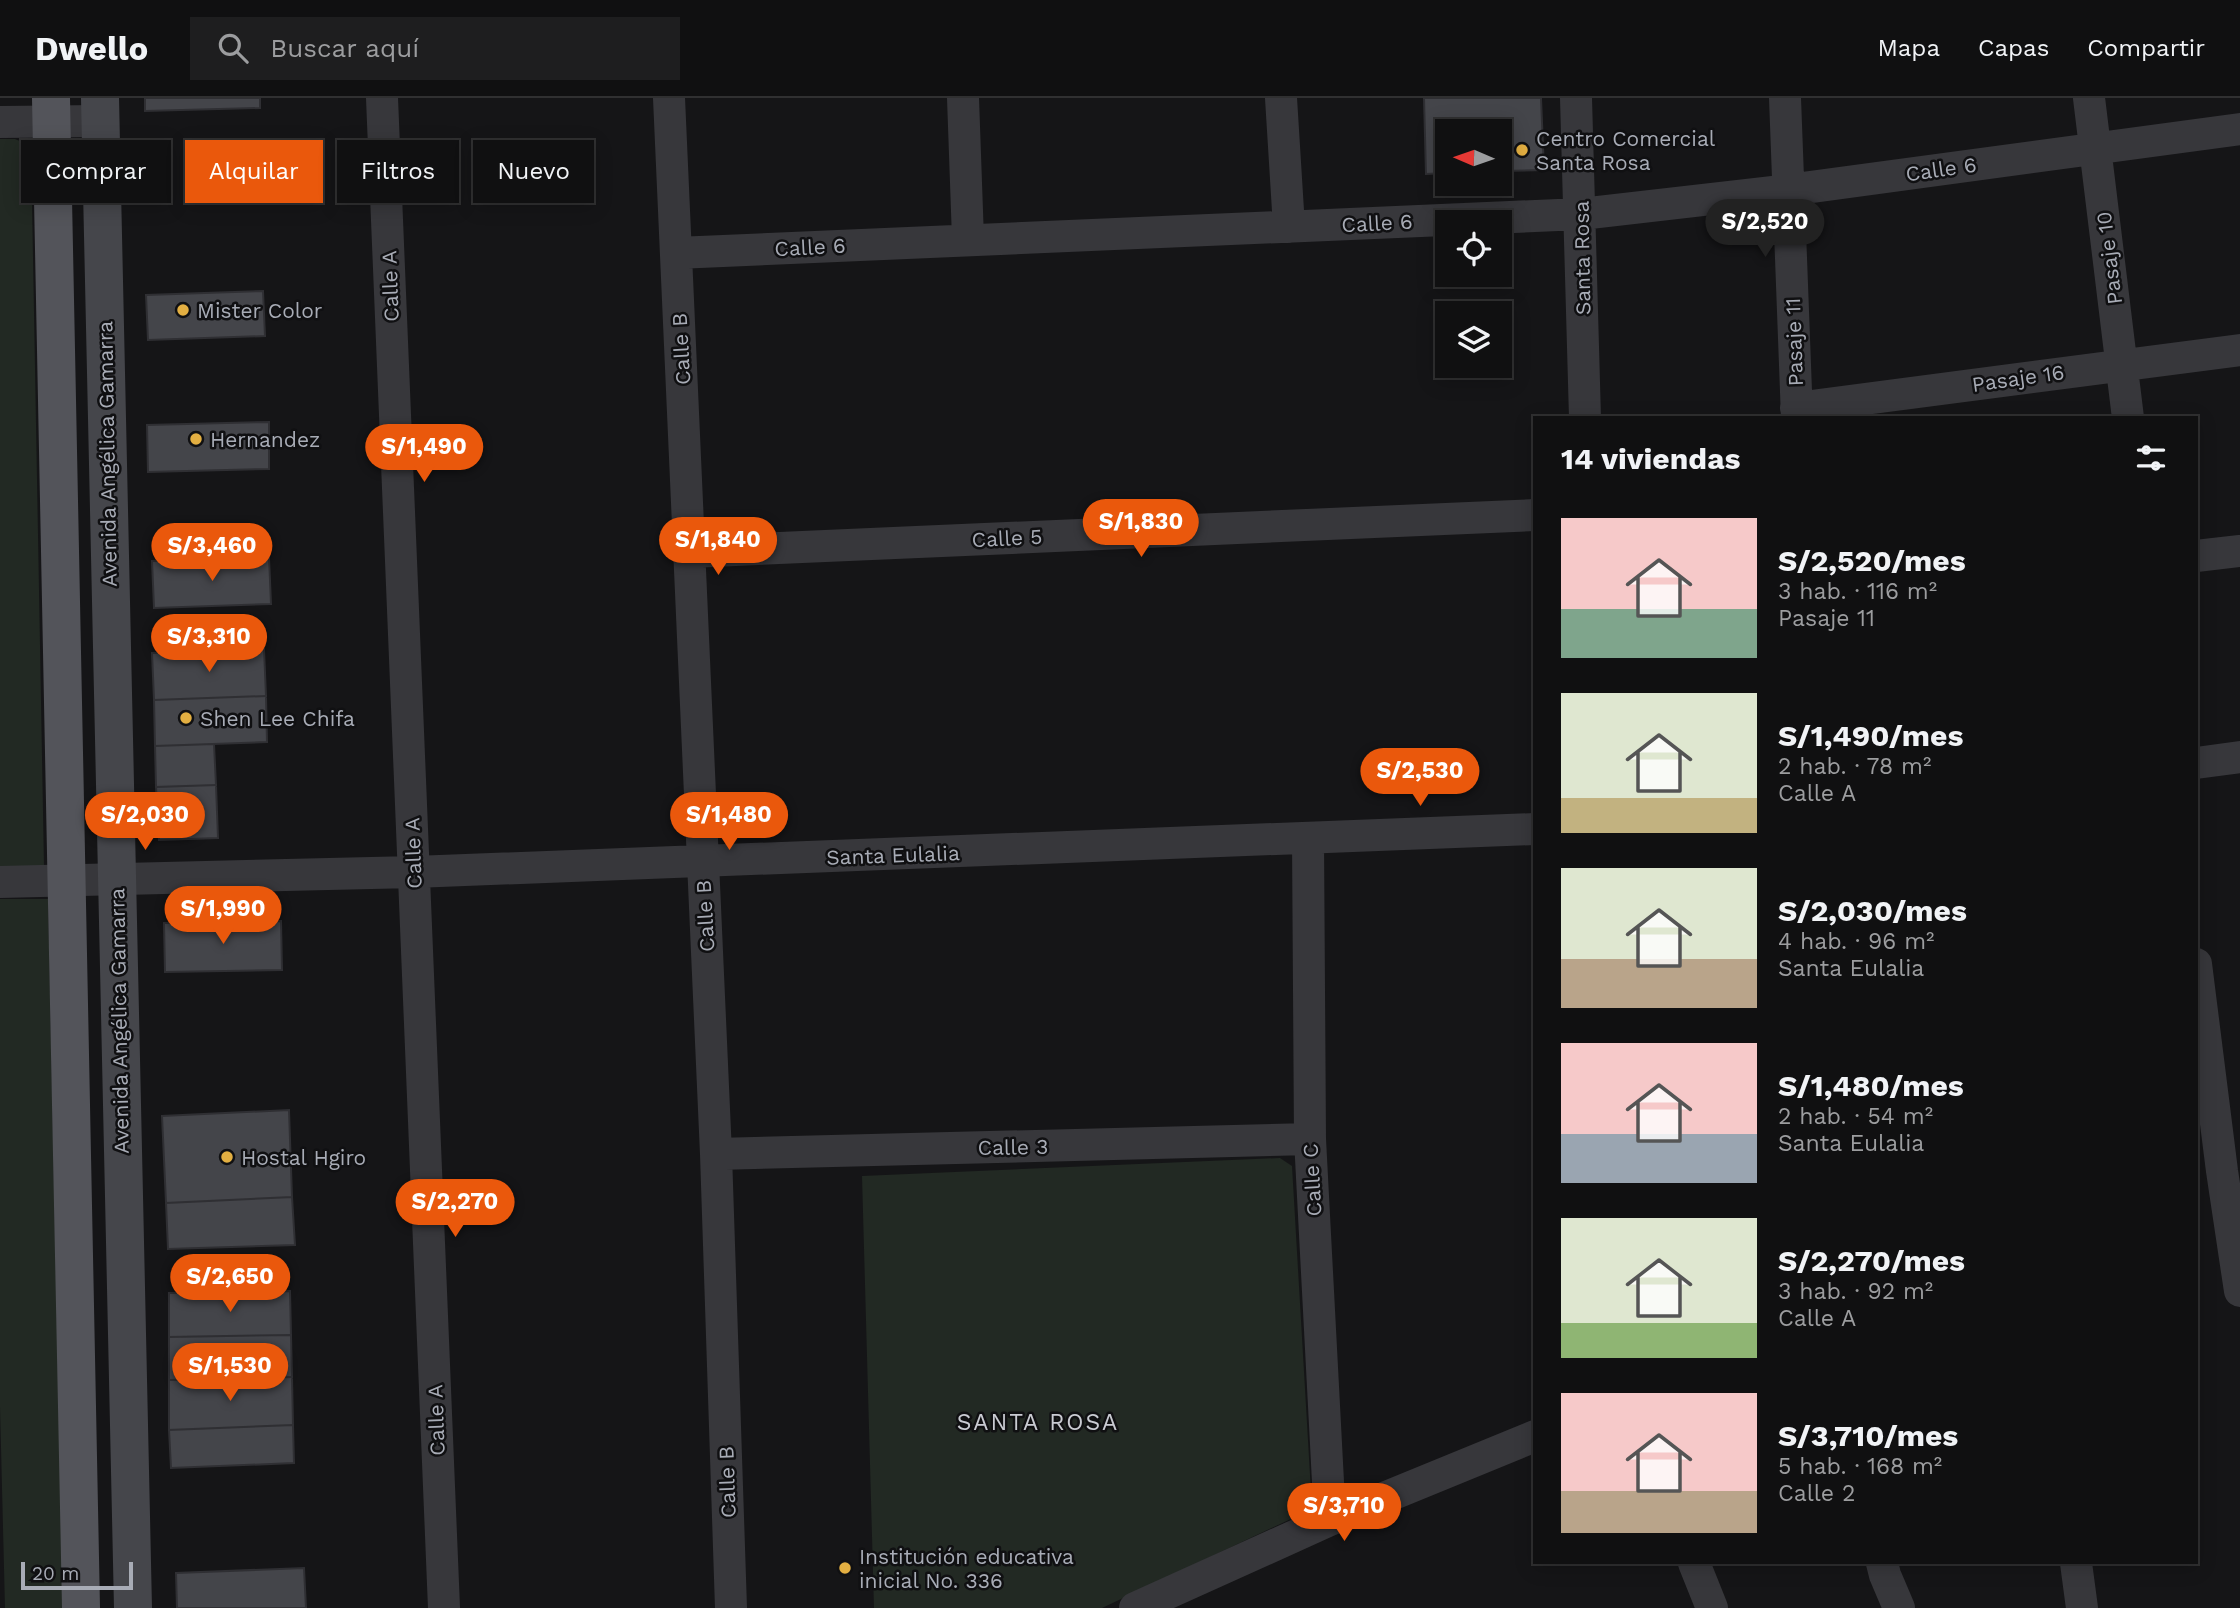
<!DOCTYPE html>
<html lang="es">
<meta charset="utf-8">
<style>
body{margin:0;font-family:"Work Sans",sans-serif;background:#1e1e1f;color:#f1f3f6;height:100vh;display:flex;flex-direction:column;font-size:26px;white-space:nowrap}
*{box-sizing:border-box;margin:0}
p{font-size:23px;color:#9c9d9f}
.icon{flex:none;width:38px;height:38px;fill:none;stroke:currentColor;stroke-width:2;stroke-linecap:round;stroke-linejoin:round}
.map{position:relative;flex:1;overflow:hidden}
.panel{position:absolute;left:1533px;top:318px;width:665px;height:1148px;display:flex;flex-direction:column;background:#101011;border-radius:0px;box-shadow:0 4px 18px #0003,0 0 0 2px #303031}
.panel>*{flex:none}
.guide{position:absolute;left:21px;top:42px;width:665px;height:63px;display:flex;gap:14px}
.needle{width:46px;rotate:272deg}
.buttons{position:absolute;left:1435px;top:21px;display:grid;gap:14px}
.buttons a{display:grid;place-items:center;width:77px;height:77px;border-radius:0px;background:#101011;box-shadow:0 4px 18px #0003,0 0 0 2px #303031;font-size:35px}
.scale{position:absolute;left:21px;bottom:18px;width:112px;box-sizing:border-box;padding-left:7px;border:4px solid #a8acb6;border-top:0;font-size:19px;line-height:24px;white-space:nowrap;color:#a8acb6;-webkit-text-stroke:5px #101012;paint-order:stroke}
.price{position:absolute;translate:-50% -60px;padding:0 16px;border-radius:24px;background:#ea580c;color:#fff;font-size:23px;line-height:46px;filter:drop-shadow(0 2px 4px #0008)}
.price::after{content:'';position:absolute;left:50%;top:42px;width:21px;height:16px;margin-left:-10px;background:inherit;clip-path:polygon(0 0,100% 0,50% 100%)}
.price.selected{background:#222;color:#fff}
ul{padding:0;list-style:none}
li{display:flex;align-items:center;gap:21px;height:175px;padding:0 28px}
li span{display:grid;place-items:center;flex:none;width:196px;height:140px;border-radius:0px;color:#555}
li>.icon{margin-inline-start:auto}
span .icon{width:84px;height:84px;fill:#fffc;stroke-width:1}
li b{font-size:30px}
h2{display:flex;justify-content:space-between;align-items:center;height:84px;padding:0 28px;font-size:30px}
.pill{padding:0 24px;border-radius:0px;background:#101011;box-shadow:0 4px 18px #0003,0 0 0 2px #303031;font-size:24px;line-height:63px}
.pill.selected{background:#ea580c;color:#fff}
header{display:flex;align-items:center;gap:42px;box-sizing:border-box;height:98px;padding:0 35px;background:#101011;border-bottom:2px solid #303031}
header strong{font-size:33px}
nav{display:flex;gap:38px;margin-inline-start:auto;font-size:24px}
.search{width:490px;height:63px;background:#1e1e1f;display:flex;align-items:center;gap:18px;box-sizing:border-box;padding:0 24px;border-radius:0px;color:#9c9d9f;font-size:26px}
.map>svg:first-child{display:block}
</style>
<header>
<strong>Dwello</strong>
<div class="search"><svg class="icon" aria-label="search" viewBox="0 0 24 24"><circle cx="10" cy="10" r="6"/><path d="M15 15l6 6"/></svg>Buscar aquí</div>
<nav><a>Mapa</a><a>Capas</a><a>Compartir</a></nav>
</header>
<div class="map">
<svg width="2240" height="1510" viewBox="0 0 2240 1510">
<rect width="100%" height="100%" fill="#151517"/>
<path fill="#222923" d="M0 41H15L31 48 44 769H0Z
M0 801H48L63 1510H5L0 1309Z
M1280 1060 1292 1068 1312 1411 1102 1510H874L862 1078Z"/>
<path fill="#44454a" stroke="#2f2f33" stroke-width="2" d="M145 0H260V10L145 13Z
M1424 0H1541L1544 72 1500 73V33H1447V75L1426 76Z
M263 193 265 238 148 242 146 197Z
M269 324V371L148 374 147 327Z
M269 459 271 506 154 510 152 463Z
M264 551 266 598 154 602 152 555Z
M266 598 267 644 155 648 154 602Z
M214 646 216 687 156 689 155 648Z
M216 687 218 740 159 742 156 689Z
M281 823 282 872 165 874 164 825Z
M289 1012 292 1099 166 1105 162 1018Z
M292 1099 295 1147 168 1151 166 1105Z
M290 1193 291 1237 169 1239V1195Z
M291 1237 292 1279 169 1282V1239Z
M292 1279 293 1327 169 1332V1282Z
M293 1327 294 1365 171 1370 169 1332Z
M304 1470 306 1510H177L176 1475Z"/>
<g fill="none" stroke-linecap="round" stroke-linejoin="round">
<path stroke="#37373b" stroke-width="32" d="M382 0 444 1510
M669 0 716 1056 731 1510
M963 0 968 141
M1281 0 1289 129
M1576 0 1585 320
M1785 0 1797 320
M2089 0 2128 320
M0 24 100 23
M676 155 1581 116 1789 92 2240 31
M1796 310 2240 252
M690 454 1535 417
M2196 458 2240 453
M2196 665 2240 659
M1308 741 1310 1041 1330 1422
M0 784 414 774 1535 731
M2196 866 2222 1073 2240 1193
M716 1056 1310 1041
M1694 1465 1712 1510
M1882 1465 1885 1477 1899 1510
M2076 1465 2082 1510
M1135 1510 1330 1422 1535 1338"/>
<path stroke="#45464b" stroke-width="38" d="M100 0 133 1510"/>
<path stroke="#53545a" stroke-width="38" d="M51 0 81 1510"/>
</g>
<g fill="#e3af42" stroke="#101012" stroke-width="2.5">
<circle cx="1522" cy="52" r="7"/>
<circle cx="183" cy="212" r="7"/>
<circle cx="196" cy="341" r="7"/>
<circle cx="186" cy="620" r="7"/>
<circle cx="227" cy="1059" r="7"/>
<circle cx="845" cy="1470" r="7"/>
</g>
<g text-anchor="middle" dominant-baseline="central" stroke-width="5" stroke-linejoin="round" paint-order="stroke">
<g font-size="21" fill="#a8acb6" stroke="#101012" text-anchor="start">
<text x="1536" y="40">Centro Comercial<tspan x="1536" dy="24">Santa Rosa</tspan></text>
<text x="197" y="212">Mister Color</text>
<text x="210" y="341">Hernandez</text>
<text x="200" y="620">Shen Lee Chifa</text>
<text x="241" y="1059">Hostal Hgiro</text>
<text x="859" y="1458">Institución educativa<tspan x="859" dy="24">inicial No. 336</tspan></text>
</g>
<g font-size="21" fill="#a8acb6" stroke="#101012">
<text transform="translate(1941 71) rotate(-8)">Calle 6</text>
<text transform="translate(1377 125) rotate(-3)">Calle 6</text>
<text transform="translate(810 149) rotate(-3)">Calle 6</text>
<text transform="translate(1582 160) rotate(-91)">Santa Rosa</text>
<text transform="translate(2109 160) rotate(-97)">Pasaje 10</text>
<text transform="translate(390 188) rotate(-92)">Calle A</text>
<text transform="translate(1794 244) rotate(-92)">Pasaje 11</text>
<text transform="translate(681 251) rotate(-93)">Calle B</text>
<text transform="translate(2018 280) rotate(-8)">Pasaje 16</text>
<text transform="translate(107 356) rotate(-91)">Avenida Angélica Gamarra</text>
<text transform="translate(1007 440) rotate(-3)">Calle 5</text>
<text transform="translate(413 755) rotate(-92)">Calle A</text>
<text transform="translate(893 757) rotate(-2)">Santa Eulalia</text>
<text transform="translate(705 818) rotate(-93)">Calle B</text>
<text transform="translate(119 923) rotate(-91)">Avenida Angélica Gamarra</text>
<text transform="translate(1013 1049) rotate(-1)">Calle 3</text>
<text transform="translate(1312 1082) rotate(-93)">Calle C</text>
<text transform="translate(436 1322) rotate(-92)">Calle A</text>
<text transform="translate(727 1384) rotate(-92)">Calle B</text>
</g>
<g font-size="23" letter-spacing="2" fill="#c9cbd2" stroke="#101012">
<text x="1038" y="1324">SANTA ROSA</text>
</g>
</g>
</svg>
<div class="buttons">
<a><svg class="needle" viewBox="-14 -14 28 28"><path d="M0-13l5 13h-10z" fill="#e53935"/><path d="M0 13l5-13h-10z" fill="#9c9d9f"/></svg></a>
<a><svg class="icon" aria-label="locate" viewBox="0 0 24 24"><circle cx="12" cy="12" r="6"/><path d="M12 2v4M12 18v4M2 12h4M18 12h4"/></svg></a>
<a><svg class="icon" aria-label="layers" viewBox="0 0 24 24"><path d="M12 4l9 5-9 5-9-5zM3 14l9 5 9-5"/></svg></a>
</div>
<div class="scale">20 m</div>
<b class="price selected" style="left:1765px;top:161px">S/2,520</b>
<b class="price" style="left:424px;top:386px">S/1,490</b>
<b class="price" style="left:1141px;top:461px">S/1,830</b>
<b class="price" style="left:718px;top:479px">S/1,840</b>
<b class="price" style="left:212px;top:485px">S/3,460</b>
<b class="price" style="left:209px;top:576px">S/3,310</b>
<b class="price" style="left:1420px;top:710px">S/2,530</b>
<b class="price" style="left:145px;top:754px">S/2,030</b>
<b class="price" style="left:729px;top:754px">S/1,480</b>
<b class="price" style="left:223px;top:848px">S/1,990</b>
<b class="price" style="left:455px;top:1141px">S/2,270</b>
<b class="price" style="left:230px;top:1216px">S/2,650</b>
<b class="price" style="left:230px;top:1305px">S/1,530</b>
<b class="price" style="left:1344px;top:1445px">S/3,710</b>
<div class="guide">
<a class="pill">Comprar</a>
<a class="pill selected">Alquilar</a>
<a class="pill">Filtros</a>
<a class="pill">Nuevo</a>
</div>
<section class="panel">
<h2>14 viviendas<svg class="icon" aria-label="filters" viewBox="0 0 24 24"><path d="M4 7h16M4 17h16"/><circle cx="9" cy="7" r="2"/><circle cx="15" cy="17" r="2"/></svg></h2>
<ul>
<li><span style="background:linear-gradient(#f6c9c9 65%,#7fa58c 0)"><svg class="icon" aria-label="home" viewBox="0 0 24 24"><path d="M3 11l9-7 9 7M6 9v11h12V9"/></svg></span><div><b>S/2,520/mes</b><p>3 hab. · 116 m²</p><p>Pasaje 11</p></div></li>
<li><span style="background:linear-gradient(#dfe7d0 75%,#c2b280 0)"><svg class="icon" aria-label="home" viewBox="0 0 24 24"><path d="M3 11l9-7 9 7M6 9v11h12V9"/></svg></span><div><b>S/1,490/mes</b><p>2 hab. · 78 m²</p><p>Calle A</p></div></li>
<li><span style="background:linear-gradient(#dfe7d0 65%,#b9a48a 0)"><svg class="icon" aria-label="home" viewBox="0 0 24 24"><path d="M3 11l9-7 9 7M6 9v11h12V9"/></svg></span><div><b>S/2,030/mes</b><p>4 hab. · 96 m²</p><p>Santa Eulalia</p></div></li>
<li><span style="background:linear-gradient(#f6c9c9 65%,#9aa5b1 0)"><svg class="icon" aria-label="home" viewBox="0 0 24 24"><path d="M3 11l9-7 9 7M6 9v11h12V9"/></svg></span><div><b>S/1,480/mes</b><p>2 hab. · 54 m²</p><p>Santa Eulalia</p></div></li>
<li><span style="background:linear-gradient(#dfe7d0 75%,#8fb573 0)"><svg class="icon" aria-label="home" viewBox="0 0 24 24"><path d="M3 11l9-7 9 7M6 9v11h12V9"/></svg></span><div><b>S/2,270/mes</b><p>3 hab. · 92 m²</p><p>Calle A</p></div></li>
<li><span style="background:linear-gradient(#f6c9c9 70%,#b9a48a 0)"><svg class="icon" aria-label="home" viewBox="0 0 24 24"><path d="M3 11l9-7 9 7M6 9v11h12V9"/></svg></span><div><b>S/3,710/mes</b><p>5 hab. · 168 m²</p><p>Calle 2</p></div></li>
</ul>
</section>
</div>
